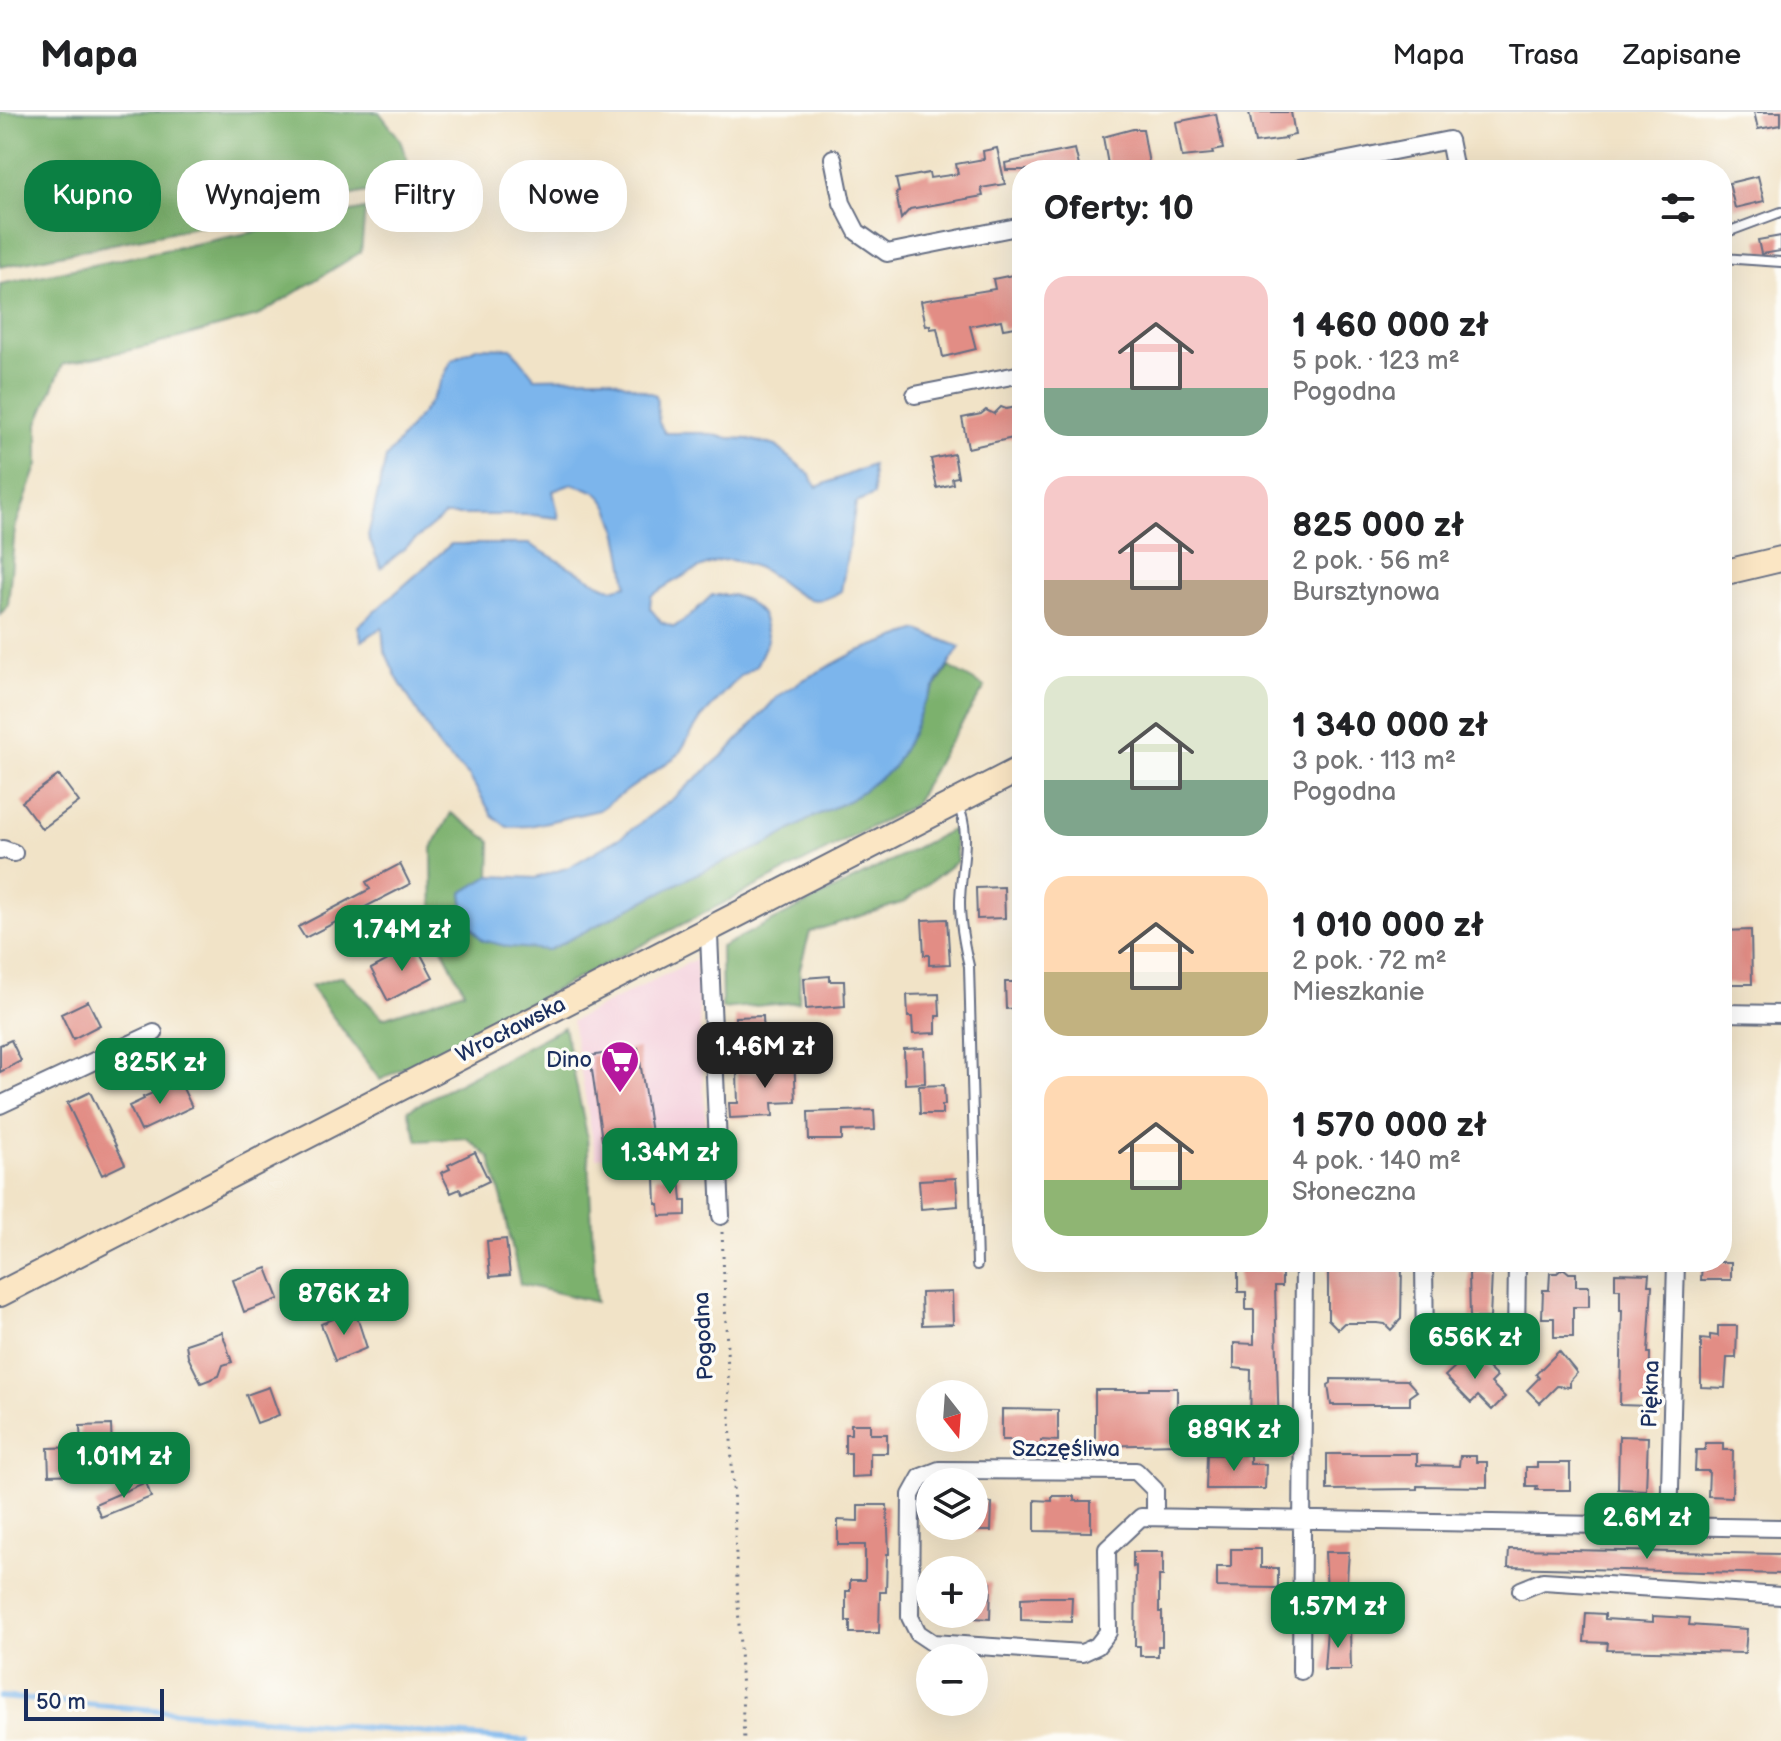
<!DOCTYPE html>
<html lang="pl">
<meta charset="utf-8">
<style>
body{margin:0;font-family:"Balsamiq Sans",sans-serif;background:#f6f6f6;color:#202124;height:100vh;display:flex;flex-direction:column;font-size:30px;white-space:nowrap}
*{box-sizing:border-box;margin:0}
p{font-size:26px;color:#757577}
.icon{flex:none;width:44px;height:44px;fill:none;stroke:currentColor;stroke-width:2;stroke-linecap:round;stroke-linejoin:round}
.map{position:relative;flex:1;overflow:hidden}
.side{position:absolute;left:1012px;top:48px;width:720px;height:1112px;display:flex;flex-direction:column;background:#fff;border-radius:32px;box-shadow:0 8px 32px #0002}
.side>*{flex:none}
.guide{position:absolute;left:24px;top:48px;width:760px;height:72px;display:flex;gap:16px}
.needle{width:52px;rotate:163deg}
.fabs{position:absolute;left:916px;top:1268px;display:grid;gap:16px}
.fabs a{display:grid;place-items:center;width:72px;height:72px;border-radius:50%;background:#fff;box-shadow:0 8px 32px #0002;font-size:40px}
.scale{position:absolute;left:24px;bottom:20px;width:140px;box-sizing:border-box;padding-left:8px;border:4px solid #1b2f5e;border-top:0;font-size:22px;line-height:28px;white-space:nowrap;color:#1b2f5e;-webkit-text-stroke:6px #fdfcf7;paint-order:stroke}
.price{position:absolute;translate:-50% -68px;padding:0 18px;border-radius:16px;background:#0b8043;color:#fff;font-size:26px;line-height:52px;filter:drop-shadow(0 2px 4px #0008)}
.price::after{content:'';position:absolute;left:50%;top:48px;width:24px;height:18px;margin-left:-12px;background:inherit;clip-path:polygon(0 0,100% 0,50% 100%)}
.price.selected{background:#222;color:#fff}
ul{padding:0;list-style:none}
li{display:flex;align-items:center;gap:24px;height:200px;padding:0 32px}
li span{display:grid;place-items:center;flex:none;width:224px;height:160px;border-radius:24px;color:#555}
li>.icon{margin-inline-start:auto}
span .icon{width:96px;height:96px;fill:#fffc;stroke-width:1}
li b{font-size:34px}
h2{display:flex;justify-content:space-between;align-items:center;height:96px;padding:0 32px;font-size:34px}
.pill{padding:0 28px;border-radius:32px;background:#fff;box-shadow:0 8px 32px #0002;font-size:28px;line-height:72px}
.pill.selected{background:#0b8043;color:#fff}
header{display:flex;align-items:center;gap:48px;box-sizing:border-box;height:112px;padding:0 40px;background:#fff;border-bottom:2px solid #e0e0e0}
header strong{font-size:38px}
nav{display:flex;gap:44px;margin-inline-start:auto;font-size:28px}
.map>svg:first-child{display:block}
</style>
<header>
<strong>Mapa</strong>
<nav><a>Mapa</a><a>Trasa</a><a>Zapisane</a></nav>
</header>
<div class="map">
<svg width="1781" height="1629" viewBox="0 0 1781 1629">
<rect width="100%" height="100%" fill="#fdfcf7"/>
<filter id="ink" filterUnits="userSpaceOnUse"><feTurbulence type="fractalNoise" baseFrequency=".0125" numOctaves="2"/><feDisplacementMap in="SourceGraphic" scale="16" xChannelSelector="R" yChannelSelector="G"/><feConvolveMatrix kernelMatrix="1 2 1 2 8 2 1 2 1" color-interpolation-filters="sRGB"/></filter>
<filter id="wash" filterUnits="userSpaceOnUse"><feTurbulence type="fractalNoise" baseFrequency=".006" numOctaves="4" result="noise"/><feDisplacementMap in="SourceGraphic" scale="32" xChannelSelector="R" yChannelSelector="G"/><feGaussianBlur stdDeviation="1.8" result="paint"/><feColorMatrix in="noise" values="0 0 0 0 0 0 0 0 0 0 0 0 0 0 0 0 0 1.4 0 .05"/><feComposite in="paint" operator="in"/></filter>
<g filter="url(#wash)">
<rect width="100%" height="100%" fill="#f1e3c7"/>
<path fill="#f4cfdc" d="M696 847 707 1034 596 1046 572 909Z"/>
<path fill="#7bb16d" stroke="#4b7066" stroke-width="2" d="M0 0H379L399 26 416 70 0 155Z
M365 97 361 140 257 204 150 234 63 252 38 311V352L15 416 8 493 0 503V172Z
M949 555 985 575 943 640 914 693 380 968 310 874 342 864 383 906 464 879 433 818 432 736 451 701 491 729 490 764 462 781 466 807 482 828 549 838 694 763 767 732 813 705 850 688 893 656 912 621 923 593Z
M953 717 957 749 904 790 810 820 800 856 799 890 722 897 721 835Z
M564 915 587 1023 596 1190 520 1172 502 1087 490 1046 467 1026 418 1029 408 998Z"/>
<path fill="#7bb5ec" stroke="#4b72a5" stroke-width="2" d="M478 235 511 236 535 266 606 265 656 283 659 311 665 321H702L729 326 748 327 776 334 809 362 817 375 872 353 874 383 856 391 841 479C807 502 792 475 765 459 755 454 741 449 729 448 709 447 668 472 651 484L650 496 661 510 674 515 691 503 712 483H732L746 488 762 502 768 528 756 554 740 564 701 606 678 643 599 698 530 714 507 715 492 703 469 664 440 637 397 566 384 537 382 515 362 529 358 514 451 432H529L598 471 612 477 627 473C623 450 618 393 595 380 588 376 579 375 572 372L553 379 559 406 532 403H445L381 456 368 424 386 346 431 289 452 248Z
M918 518 960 535 923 593 912 621 893 656 850 688 813 705 767 732 694 763 549 838 510 835 482 828 466 807 462 781 490 764 536 766 569 755 624 723 675 685 729 638 777 585 801 569 856 540Z"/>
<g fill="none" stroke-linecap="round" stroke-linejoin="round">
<path stroke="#7bb5ec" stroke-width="6" d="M0 1585 526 1629"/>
</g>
<g id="blocks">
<path fill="#e28d85" d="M1249 0H1291L1295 23 1285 25 1286 27 1255 31Z
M1754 0H1781V13L1758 17Z
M1216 2 1223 37 1212 39 1213 42 1182 45 1176 10Z
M1133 17H1143L1149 52 1129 58H1109L1103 25Z
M997 36 1005 72 981 76 983 84 910 97 901 107 896 81 899 80 896 67 929 61 930 66 958 62 956 52 984 47 983 39Z
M1075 37 1080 58H1006L1005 51Z
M1758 64 1764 89 1735 96 1729 71Z
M1781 124V139L1761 142 1758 128Z
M1018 162 1021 179H1019L1022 214 1003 217 1001 208 970 214 976 237 943 245 937 216 930 217V213L926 214 921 189 995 177 993 167Z
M1022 294V324L968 336 962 306 981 302 986 298 994 302 1001 295 1006 297Z
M954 342 958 365 952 366 953 372 937 376 931 347Z
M59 663 79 690 42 717 22 690Z
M400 752 410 772 305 826 298 815 370 777 366 770Z
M1004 775 1005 806 977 807 976 776Z
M947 807 950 852 929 853V843H924L922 808Z
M1751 818 1752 872H1722V819Z
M416 833 433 865 388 889 371 857Z
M830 864V869H844L845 894 806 897 804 866Z
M1005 870H1020L1021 896 1006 897Z
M939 882 940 904H936V921L913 922 912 905H908L907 883Z
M88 889 100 913 73 927 61 902Z
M763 904 764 930 736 932 735 905Z
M11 928 21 949 0 960V933Z
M638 936 651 1021 602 1028 590 944Z
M924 936 925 971 905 972 904 937Z
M794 944 796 990 772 991 773 1004 730 1006 729 991H738L737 961 774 960 773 945Z
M180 970 192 995 141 1019 129 994 144 987 143 985Z
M944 973 945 993H942V1002H920L919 974Z
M90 980 125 1052 102 1063 67 991Z
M874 998 875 1018 842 1019V1028H809L808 1000Z
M475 1040 489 1069 462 1082 460 1077 451 1081 441 1061 450 1057 448 1053Z
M667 1059 673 1065 680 1064 682 1089H686V1103L660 1104 659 1092H656L655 1065H662Z
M956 1066 958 1094 921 1097 919 1068Z
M506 1127 510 1163 490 1165 487 1129Z
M1328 1150 1402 1152 1401 1207 1391 1218 1385 1212 1377 1211H1344L1338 1217 1328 1207Z
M1702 1150H1731V1168H1701Z
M267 1156 279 1187 244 1200 233 1168Z
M1563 1156 1569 1161H1576V1174H1589V1195H1573V1225H1554V1206H1542L1543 1178H1549L1550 1161H1557Z
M1238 1158H1282V1174H1275L1279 1322 1250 1321 1251 1258 1234 1256V1231L1254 1232V1198H1246V1180H1238Z
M1480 1160 1492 1161 1490 1206H1470L1469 1161Z
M1615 1161 1649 1162 1648 1173H1652L1648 1241H1650L1649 1294 1620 1293 1622 1198H1620V1177H1615Z
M952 1180 953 1212 922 1213 921 1181Z
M345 1202 348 1209 357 1205 367 1236 335 1249 321 1212Z
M1718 1214H1737L1736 1246H1727L1725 1276 1701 1275V1227L1710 1228V1223L1718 1224Z
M222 1220 232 1250 223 1253 219 1264 201 1271 188 1245 186 1232Z
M1471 1239 1497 1265 1491 1271 1505 1285 1492 1298 1478 1284 1471 1291 1445 1264 1458 1252 1456 1244 1464 1246Z
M1559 1239 1577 1261 1570 1269V1275L1557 1274 1540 1291 1527 1278 1539 1266 1536 1262Z
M1331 1267 1407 1268 1417 1279 1410 1284V1293H1331L1328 1273 1331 1271Z
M269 1275 279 1303 257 1311 246 1283Z
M1149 1276H1177V1332L1095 1334V1278H1149Z
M1002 1297 1058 1298V1329L1041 1328V1333H1018V1328H1002Z
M851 1312H870V1322H887V1341H870V1364L851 1365V1341H845V1322H851Z
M111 1313 113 1361 49 1363 48 1336 81 1335 80 1314Z
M1619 1324 1648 1325 1646 1378 1618 1377Z
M1705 1331H1723V1338H1733L1732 1385 1708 1384 1709 1359H1695L1696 1338H1705Z
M1327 1342H1417V1353L1459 1354 1460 1344H1476V1350H1487V1375L1417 1374V1377L1327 1378Z
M1207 1343H1250V1352H1266L1265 1377H1206Z
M1537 1351H1570V1378H1536L1537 1374H1526V1355H1537Z
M146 1370 151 1385 101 1405 95 1392Z
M1052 1384H1074V1389H1091V1420L1035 1419V1388L1052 1389Z
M974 1391H992L991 1419H974Z
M858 1393H887L889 1442H887L886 1480H880L879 1521H850V1509H846V1479H850V1468H865V1433H838V1408L858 1409Z
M1231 1437H1261V1456H1278V1476L1217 1475V1455H1231Z
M1509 1437 1781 1442V1462L1508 1455Z
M1133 1440H1163V1464H1159V1500H1162V1534H1158V1544H1140V1534H1135L1136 1454 1133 1455Z
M1325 1440H1349L1346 1481H1327Z
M974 1470 991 1471 990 1507 974 1506Z
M1040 1485H1072L1071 1510 1021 1508V1486Z
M1586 1501 1605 1502V1507L1653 1510V1504L1690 1506 1689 1513 1747 1517 1745 1541 1607 1538 1608 1531 1584 1530Z
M1327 1517H1350L1351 1558H1324Z"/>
</g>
</g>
<g filter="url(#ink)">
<use href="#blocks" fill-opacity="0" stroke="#666e83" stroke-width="2"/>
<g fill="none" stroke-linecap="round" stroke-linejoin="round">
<g stroke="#666e83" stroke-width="12">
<path id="lane" d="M1722 122 1781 100
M1722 146 1781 150
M957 691C973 723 960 756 960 791 960 812 964 833 969 854L977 1153"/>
</g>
<g stroke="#666e83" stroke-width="20">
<path id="street" d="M833 46 842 91 857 120 887 141 1022 114
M1298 58 1449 28 1455 58
M915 283 1022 262
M0 739 3 737 14 741
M706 818 709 823 721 1104
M1722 901 1781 902
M0 993 154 921
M1424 1150 1425 1238
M1516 1227 1517 1150
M1155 1405V1378L1136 1359 939 1358 921 1365 911 1383 910 1505 918 1521 933 1531 1082 1541 1097 1534 1108 1520 1107 1437 1141 1405 1781 1416
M1669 1414 1676 1150
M1521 1478 1543 1469 1781 1484
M1301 1559 1304 1150"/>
</g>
<g stroke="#666e83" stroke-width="28">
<path id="secondary" d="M1722 461 1781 447
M0 1182 1022 656"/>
</g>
<path stroke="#666e83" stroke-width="3" stroke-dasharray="2 6" stroke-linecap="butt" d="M722 1120 744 1629"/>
<use href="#lane" stroke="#fff" stroke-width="8"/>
<use href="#street" stroke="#fff" stroke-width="16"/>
<use href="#secondary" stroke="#fbe6c4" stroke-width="24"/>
</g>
</g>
<defs>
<g id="supermarket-pin" transform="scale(2)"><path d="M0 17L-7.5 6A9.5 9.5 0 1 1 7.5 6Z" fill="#b5179e" stroke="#fdfcf7"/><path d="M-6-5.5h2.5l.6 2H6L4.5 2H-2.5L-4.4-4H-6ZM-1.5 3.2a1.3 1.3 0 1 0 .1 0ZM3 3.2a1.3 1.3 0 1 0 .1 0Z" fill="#fff"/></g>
</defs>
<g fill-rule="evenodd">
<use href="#supermarket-pin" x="620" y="948"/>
</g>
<g text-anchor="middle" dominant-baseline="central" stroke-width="7" stroke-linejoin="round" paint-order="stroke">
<g font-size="22" fill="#1b2f5e" stroke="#fdfcf7">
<text transform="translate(511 918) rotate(-27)">Wrocławska</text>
<text transform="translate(704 1224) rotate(-93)">Pogodna</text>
<text transform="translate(1651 1282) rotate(-88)">Piękna</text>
<text x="1066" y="1337">Szczęśliwa</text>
</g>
<g font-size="22" fill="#1b2f5e" stroke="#fdfcf7" text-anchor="end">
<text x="592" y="948">Dino</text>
</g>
</g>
</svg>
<div class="fabs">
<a><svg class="needle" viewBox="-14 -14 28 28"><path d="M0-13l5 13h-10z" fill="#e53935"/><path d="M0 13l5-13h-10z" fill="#757577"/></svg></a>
<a><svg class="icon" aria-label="layers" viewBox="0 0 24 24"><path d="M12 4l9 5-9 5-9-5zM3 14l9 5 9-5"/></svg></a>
<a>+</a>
<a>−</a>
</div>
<div class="scale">50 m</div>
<b class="price" style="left:402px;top:861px">1.74M zł</b>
<b class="price selected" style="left:765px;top:978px">1.46M zł</b>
<b class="price" style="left:160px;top:994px">825K zł</b>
<b class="price" style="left:670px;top:1084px">1.34M zł</b>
<b class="price" style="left:344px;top:1225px">876K zł</b>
<b class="price" style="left:1475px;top:1269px">656K zł</b>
<b class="price" style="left:1234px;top:1361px">889K zł</b>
<b class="price" style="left:124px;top:1388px">1.01M zł</b>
<b class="price" style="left:1647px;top:1449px">2.6M zł</b>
<b class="price" style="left:1338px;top:1538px">1.57M zł</b>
<div class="guide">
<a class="pill selected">Kupno</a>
<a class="pill">Wynajem</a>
<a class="pill">Filtry</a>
<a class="pill">Nowe</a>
</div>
<section class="side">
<h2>Oferty: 10<svg class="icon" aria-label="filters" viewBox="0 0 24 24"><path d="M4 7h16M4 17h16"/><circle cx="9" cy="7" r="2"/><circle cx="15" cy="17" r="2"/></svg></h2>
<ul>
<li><span style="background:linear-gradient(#f6c9c9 70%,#7fa58c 0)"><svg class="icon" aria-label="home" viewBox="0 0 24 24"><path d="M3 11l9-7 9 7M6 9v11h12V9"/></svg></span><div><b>1 460 000 zł</b><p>5 pok. · 123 m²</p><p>Pogodna</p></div></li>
<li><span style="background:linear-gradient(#f6c9c9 65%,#b9a48a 0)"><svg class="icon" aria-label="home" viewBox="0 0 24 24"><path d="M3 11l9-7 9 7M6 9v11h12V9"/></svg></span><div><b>825 000 zł</b><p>2 pok. · 56 m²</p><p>Bursztynowa</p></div></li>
<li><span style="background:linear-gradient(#dfe7d0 65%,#7fa58c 0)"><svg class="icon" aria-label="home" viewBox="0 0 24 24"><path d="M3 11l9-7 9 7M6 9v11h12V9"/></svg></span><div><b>1 340 000 zł</b><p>3 pok. · 113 m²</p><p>Pogodna</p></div></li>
<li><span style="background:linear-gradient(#ffd9b3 60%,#c2b280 0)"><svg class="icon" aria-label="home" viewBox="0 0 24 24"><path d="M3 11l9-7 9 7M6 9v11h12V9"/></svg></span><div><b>1 010 000 zł</b><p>2 pok. · 72 m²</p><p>Mieszkanie</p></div></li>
<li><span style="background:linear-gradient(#ffd9b3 65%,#8fb573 0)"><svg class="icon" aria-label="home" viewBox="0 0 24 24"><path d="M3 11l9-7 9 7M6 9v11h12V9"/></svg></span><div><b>1 570 000 zł</b><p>4 pok. · 140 m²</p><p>Słoneczna</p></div></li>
</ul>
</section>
</div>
